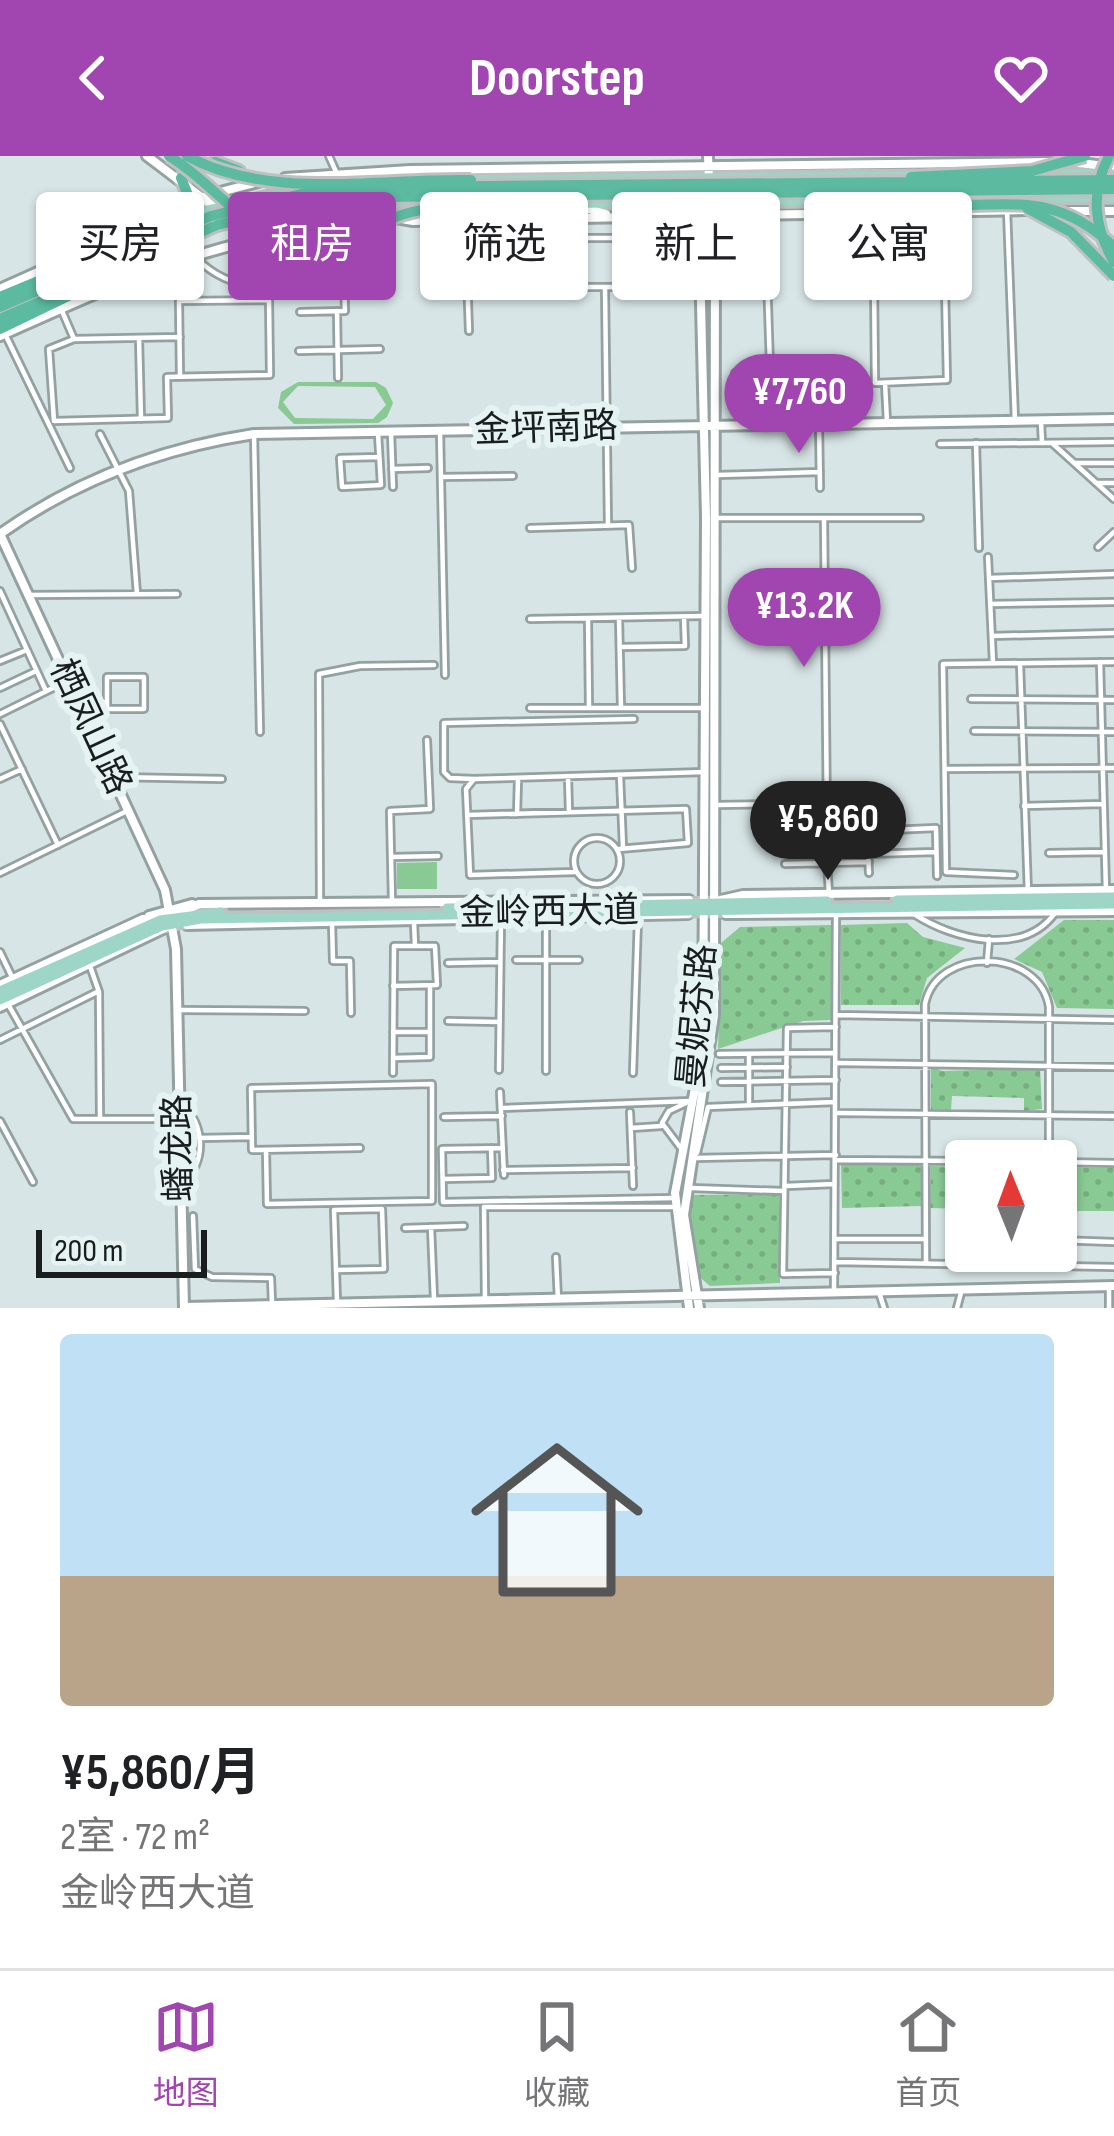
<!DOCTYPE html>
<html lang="zh">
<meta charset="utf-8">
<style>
body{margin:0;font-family:"Sofia Sans Condensed","Noto Sans SC",sans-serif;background:#f2f2f2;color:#202124;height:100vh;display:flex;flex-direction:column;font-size:45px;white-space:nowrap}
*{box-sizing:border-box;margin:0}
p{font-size:39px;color:#757577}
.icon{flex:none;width:66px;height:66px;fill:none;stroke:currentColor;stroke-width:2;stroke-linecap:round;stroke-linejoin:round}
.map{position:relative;height:1152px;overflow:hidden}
.side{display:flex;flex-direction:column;background:#fff;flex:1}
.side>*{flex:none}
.hud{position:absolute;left:36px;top:36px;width:1044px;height:108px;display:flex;gap:24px}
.needle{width:78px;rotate:359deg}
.controls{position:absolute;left:945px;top:984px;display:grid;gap:24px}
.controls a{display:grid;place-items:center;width:132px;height:132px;border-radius:12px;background:#fff;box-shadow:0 3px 9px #0004;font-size:60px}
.scale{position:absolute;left:36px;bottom:30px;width:171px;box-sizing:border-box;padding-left:12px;border:6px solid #191d1e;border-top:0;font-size:33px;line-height:42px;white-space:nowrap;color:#191d1e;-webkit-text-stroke:9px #e5f3f3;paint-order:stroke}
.price{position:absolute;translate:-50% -102px;padding:0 27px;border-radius:42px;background:#a146b0;color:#fff;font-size:39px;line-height:78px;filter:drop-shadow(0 3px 6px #0008)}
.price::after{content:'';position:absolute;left:50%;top:72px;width:36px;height:27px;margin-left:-18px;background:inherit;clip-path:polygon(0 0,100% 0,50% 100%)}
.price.current{background:#222;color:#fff}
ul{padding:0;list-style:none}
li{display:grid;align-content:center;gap:24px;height:636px;padding:0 60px}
li span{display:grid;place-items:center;height:372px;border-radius:12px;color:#555}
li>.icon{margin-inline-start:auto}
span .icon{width:216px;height:216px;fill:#fffc;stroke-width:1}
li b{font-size:51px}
.pill{padding:0 42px;border-radius:12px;background:#fff;box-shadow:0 3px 9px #0004;font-size:42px;line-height:108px}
.pill.current{background:#a146b0;color:#fff}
header{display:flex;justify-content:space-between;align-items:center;height:156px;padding:0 60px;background:#a146b0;color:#fff;font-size:54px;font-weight:700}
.tab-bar{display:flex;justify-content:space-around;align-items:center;height:168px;border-top:3px solid #e0e0e0;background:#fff;font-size:33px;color:#757577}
.tab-bar a{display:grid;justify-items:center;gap:6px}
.tab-bar .current{color:#a146b0}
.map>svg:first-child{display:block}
</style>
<header><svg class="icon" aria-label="back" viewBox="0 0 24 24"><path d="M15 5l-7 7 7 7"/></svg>Doorstep<svg class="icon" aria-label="heart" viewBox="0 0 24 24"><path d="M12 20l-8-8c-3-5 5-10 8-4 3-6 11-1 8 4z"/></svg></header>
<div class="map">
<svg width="1114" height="1152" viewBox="0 0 1114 1152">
<defs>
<pattern id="grass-dots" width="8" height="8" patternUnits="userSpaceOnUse" patternTransform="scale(3)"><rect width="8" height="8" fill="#89c993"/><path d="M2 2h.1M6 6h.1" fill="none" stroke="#76ac7e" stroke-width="1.8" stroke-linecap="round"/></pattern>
</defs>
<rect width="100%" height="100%" fill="#d8e5e6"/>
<path fill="url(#grass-dots)" d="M1064 764H1114V853L1057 852 1042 816 1014 803Z
M907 767 923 781 965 792 927 822 919 849H841V769Z
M831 769V864L803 865 718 893 721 787 740 771Z
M931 910 942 915 1040 912 1042 953 1024 955V942L952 940 951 954H931Z
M841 1009H921V1050L842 1052Z
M931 1010 966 1011V1053L930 1052Z
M1056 1011 1114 1012V1055H1056Z
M779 1038 780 1127 710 1130 696 1118 689 1039Z"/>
<path fill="#89c993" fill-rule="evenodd" d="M376 226 386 232 393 247 387 261 378 267 294 268 278 252 281 236 298 226ZM298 230 375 231 386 249 373 263 295 262 283 246Z
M437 706V733H397V707Z"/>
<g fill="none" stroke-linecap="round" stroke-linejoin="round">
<g stroke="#94a1a1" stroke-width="10">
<path id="street" d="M329 0 337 18
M1007 54 1015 265
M936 58 937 75 944 84 947 224 875 227 874 123H944
M465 64 469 175
M567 82H651L652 131H558V92Z
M196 102C242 147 292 129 331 89
M767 121 772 268
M605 131 608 370
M62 155 74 183
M337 155 338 222
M300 156 345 155 344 123H377L380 70
M5 178 70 312
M180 181 74 183 49 193 54 265 168 262 167 221 270 219 269 144 179 145 180 220
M139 182 141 263
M299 195 380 193
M735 217 847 220
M885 227 887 266
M1041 265 1042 287
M819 267 820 332
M440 276 445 519
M378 277 381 329 342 331 340 302 379 301
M391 277 393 331
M100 278 129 335 137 438
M254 278 260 576
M976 287 979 392
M1052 287 1114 343
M940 288 1114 286
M1074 307H1114
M392 313 428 312
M717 319 820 316
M441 321 513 320
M1096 327H1114
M718 362H920
M824 362 827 665
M530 372 629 369 632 412
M1098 391 1114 376
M988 401 993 507
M989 422 1114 418
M0 435 46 535
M28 439 177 438
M990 448 1114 446
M588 462 589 552
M619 462 621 552
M530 463 704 460
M992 480 1114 477
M620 491 685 490 684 461
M0 505 27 494
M1100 506 1106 735
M1020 508 1028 737
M107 521H144V553H107Z
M0 532 36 515
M971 543 1114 544
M530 552H703
M0 558 65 526
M85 560 105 546
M634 563 444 567V616L450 622 474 623 705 616
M0 568 58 689
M974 575 1114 576
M945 613 1114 612
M620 620 623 691
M114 621 222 623
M568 621 569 656
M0 623 22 613
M474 623 466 633 470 719 575 716
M717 649 826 647
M1024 650 1102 648
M517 658 518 623
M467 659 686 653 688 687 619 693
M574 705a23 23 0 1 1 46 0a23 23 0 1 1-46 0Z
M1049 697 1104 696
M868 698 935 696
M391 701 438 700
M827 707 829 737
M785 708 869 706
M0 717 129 654
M869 717 867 675 936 672 937 720
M1014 719 946 716 943 508 1114 506
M392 745 390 655 430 653 427 584
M320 746 319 518 360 510 434 509
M914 758C954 784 1023 801 1055 757
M414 766 415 790
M332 767 333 805H350L351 857
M0 796 13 823
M516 804H579
M448 807 500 806
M987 807 989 783
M90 810 99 836 100 963
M8 848 73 963H178
M178 854 305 855
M836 859 1114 864
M448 865 499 866
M393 876H429
M0 884 97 836
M719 898 833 897
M749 898V946
M393 902 430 901V830
M838 907 1114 911
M721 912 787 911
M499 914 501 764
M546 915V764
M393 917 394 790H435L437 829 393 830
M633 917 638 762
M721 926 836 924
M500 936 504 1019
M501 952 691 945
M630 956 633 1030
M838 957 1114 960
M444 961 502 960
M0 965 33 1026
M631 972 661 970
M199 982 252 981
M680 991 662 967 669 955 686 947
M503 992 442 993 443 1046 675 1042
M266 994 267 1048 432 1045V928L251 932 252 994 360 992
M697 997 708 951 835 946
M696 1002 836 999
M836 1004 966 1005
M1056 1006 1114 1007
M503 1014 633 1012
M443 1023 492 1022 491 992
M182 1027C207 1007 205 969 182 948
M786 1030 834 1028
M691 1032 783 1035
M193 1060 195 1113 212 1121 271 1122 272 1147
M431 1071 434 1143
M405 1072 464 1070
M835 1083H925
M1056 1084 1114 1086
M556 1101 558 1144
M835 1106 1114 1111
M926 1107 925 848C937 789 1040 792 1049 851V1005
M1048 1110V1095
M336 1114 384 1113 382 1053 334 1054 337 1145
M835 1117 783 1118 787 872 836 871
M1109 1130V1152
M834 1136 836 757
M879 1136 884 1152
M485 1142 484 1051H675
M957 1152 962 1133"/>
</g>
<g stroke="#94a1a1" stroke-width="14">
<path id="secondary" d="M147 0 217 53
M708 0 709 24
M1071 6 1114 11
M285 22 410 14 1050 6
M574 49 606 58
M346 53 413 65 1025 54
M1064 55H1114
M0 133 209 39 258 26
M0 180C130 122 225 76 370 68
M0 378C76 324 162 292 254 278L1114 263
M0 378 165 734 176 793 184 1152
M721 744 743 739 1114 734
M726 758 1114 755
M149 760 192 748
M173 760 199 748 689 744
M187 769 688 758
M0 829 143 763 158 762
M0 851 167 771
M185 1151 1114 1130
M689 1152 675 1037 703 890 706 362 699 61 708 45
M699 1152 684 1059 714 859 715 61 708 50"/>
</g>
<g stroke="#bfc0c0" stroke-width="15">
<path id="primary" d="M1027 19 1114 18
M470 24 915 20
M991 43 1114 41
M511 48 908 44
M278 59 332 51 434 48
M92 103 208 54 309 31
M897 744 1114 741
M447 752 827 745
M0 835 160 764 221 756
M0 844 162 770 201 763 1114 748"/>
</g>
<g stroke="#bfc0c0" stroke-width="16">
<path id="highway" d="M215 6 239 15
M178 66 190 44 181 22
M0 141 96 101
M0 151 211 60
M0 163 217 69
M0 173 87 131"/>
</g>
<use href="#street" stroke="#fff" stroke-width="4.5"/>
<use href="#secondary" stroke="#fff" stroke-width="8"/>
<use href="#primary" stroke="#9dd6c6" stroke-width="9"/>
<use href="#highway" stroke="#5bbaa0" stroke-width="10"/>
<g stroke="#bfc0c0" stroke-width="16" stroke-linecap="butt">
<path id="highway-bridge" d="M169 0C207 23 235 61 271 80 320 106 365 67 412 56 444 48 480 50 513 48
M187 0C270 45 378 22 471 24
M1109 0C1090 37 1094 71 1114 106
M911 21 1032 15 1085 0
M904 41C988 64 1041 21 1114 91
M1027 52 1071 76 1114 120
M211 60 301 38 384 31 1114 24
M217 69 302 48 384 41 1114 33"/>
</g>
<use href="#highway-bridge" stroke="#5bbaa0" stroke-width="10"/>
</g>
<g text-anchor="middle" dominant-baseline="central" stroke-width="12" stroke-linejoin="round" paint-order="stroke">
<g font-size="36" fill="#191d1e" stroke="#e5f3f3">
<text transform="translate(546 273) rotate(-2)">金坪南路</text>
<text transform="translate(90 571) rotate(65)">栖凤山路</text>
<text transform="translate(549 757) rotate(-1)">金岭西大道</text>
<text transform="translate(698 860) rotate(-85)">曼妮芬路</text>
<text transform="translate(179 992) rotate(-91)">蟠龙路</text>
</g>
</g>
</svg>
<div class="controls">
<a><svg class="needle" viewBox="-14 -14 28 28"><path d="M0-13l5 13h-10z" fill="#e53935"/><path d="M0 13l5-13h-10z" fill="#757577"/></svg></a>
</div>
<div class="scale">200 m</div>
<b class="price" style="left:799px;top:300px">¥7,760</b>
<b class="price" style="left:804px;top:514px">¥13.2K</b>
<b class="price current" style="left:828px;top:727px">¥5,860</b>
<div class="hud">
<a class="pill">买房</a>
<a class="pill current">租房</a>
<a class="pill">筛选</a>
<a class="pill">新上</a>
<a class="pill">公寓</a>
</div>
</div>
<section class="side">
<ul>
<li><span style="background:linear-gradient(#bfe0f5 65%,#b9a48a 0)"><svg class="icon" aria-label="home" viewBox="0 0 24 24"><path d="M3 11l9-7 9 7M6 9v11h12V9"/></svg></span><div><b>¥5,860/月</b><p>2室 · 72 m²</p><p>金岭西大道</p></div></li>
</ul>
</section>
<nav class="tab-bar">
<a class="current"><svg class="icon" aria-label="map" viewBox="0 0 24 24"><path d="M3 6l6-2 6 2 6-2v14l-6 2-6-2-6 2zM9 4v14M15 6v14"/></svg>地图</a>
<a><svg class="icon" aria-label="saved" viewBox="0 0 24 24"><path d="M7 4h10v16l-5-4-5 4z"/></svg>收藏</a>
<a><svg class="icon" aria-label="home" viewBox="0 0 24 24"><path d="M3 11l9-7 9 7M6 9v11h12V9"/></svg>首页</a>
</nav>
